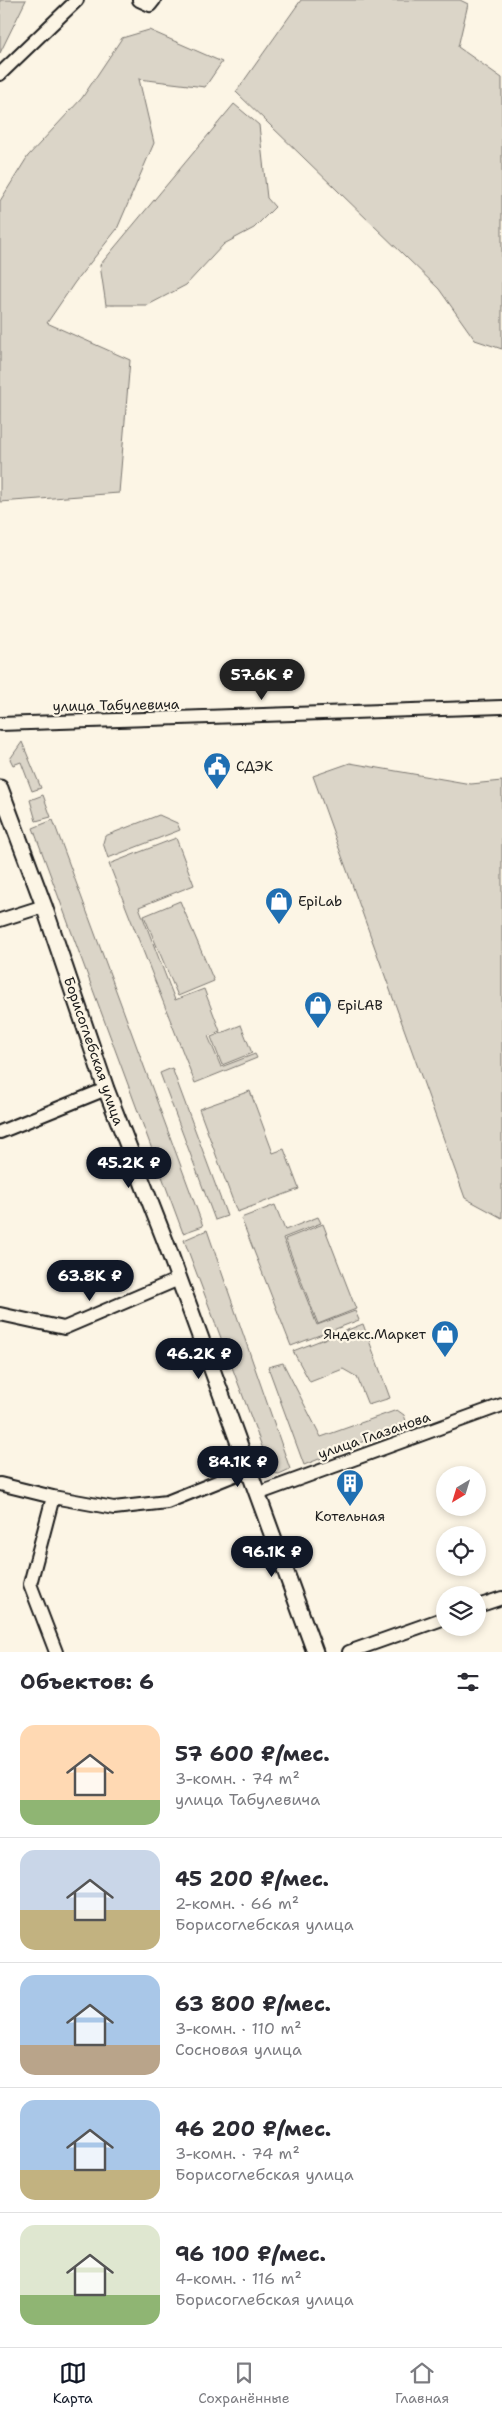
<!DOCTYPE html>
<html lang="ru">
<meta charset="utf-8">
<style>
body{margin:0;font-family:"Shantell Sans",sans-serif;background:#f2f2f3;color:#2b2b33;height:100vh;display:flex;flex-direction:column;font-size:19px;white-space:nowrap}
*{box-sizing:border-box;margin:0}
p{font-size:16px;color:#7c7c81}
.icon{flex:none;width:28px;height:28px;fill:none;stroke:currentColor;stroke-width:2;stroke-linecap:round;stroke-linejoin:round}
.map{position:relative;height:1652px;overflow:hidden}
.side{display:flex;flex-direction:column;background:#fff;flex:1}
.side>*{flex:none}
.needle{width:32px;rotate:218deg}
.fabs{position:absolute;left:436px;top:1466px;display:grid;gap:10px}
.fabs a{display:grid;place-items:center;width:50px;height:50px;border-radius:50%;background:#fff;box-shadow:0 2px 8px #0003;font-size:25px}
.price{position:absolute;translate:-50% -42px;padding:0 11px;border-radius:18px;background:#111827;color:#fff;font-size:16px;line-height:32px;filter:drop-shadow(0 1px 2px #0008)}
.price::after{content:'';position:absolute;left:50%;top:30px;width:15px;height:11px;margin-left:-8px;background:inherit;clip-path:polygon(0 0,100% 0,50% 100%)}
.price.active{background:#222;color:#fff}
ul{padding:0;list-style:none}
li{display:flex;align-items:center;gap:15px;height:125px;padding:0 20px}
li+li{border-top:1px solid #e1e1e2}
li span{display:grid;place-items:center;flex:none;width:140px;height:100px;border-radius:15px;color:#555}
li>.icon{margin-inline-start:auto}
span .icon{width:60px;height:60px;fill:#fffc;stroke-width:1}
li b{font-size:21px}
h2{display:flex;justify-content:space-between;align-items:center;height:60px;padding:0 20px;font-size:21px}
.tab-bar{display:flex;justify-content:space-around;align-items:center;height:70px;border-top:1px solid #e1e1e2;background:#fff;font-size:14px;color:#7c7c81}
.tab-bar a{display:grid;justify-items:center;gap:2px}
.tab-bar .active{color:#111827}
.map>svg:first-child{display:block}
</style>
<div class="map">
<svg width="502" height="1652" viewBox="0 0 502 1652">
<rect width="100%" height="100%" fill="#fcf5e5"/>
<filter id="ink" filterUnits="userSpaceOnUse"><feTurbulence type="fractalNoise" baseFrequency=".02" numOctaves="2"/><feDisplacementMap in="SourceGraphic" scale="10" xChannelSelector="R" yChannelSelector="G"/><feConvolveMatrix kernelMatrix="1 2 1 2 8 2 1 2 1" color-interpolation-filters="sRGB"/></filter>
<g filter="url(#ink)">
<path fill="#dbd5c8" stroke="#7c7872" d="M0 0H26L0 53Z
M301 0H460L468 4 458 47 502 78V349L475 340 439 289 236 92Z
M149 30 222 62 205 87 139 79 154 143 117 229 75 282 47 323 130 360 119 493 0 502V201L28 156 82 98 122 38Z
M234 104 259 125 267 198 275 207 254 228 224 244 186 285 148 305H106L100 265Z
M22 742 41 788 32 791 21 762 13 765 10 759Z
M350 763 471 784 502 781V1218L465 1198 313 776Z
M43 795 51 817 36 821 30 800Z
M159 815 177 823 180 830 108 858 103 843 105 836Z
M53 820 203 1226 183 1233 33 828Z
M176 838 194 885 139 907 175 1000 204 989 220 1031 208 1036 221 1067 255 1054 257 1058 195 1083 109 864Z
M180 901 214 981 178 996 144 916Z
M241 1025 252 1053 222 1065 211 1037Z
M172 1068 227 1216 215 1220 160 1073Z
M250 1091 273 1153 284 1149 299 1189 237 1212 199 1109Z
M275 1205 285 1230 318 1217 321 1223 283 1238 317 1325 355 1311 359 1320 291 1346 241 1218Z
M323 1224 356 1309 318 1324 285 1239Z
M207 1230 290 1469 279 1474 272 1473 184 1240Z
M363 1324 390 1398 368 1405 357 1377 343 1369 310 1382 293 1351Z
M283 1363 321 1437 397 1410 404 1415 407 1424 304 1465 268 1367Z"/>
<g fill="none" stroke-linecap="round" stroke-linejoin="round">
<g stroke="#1c1c1c" stroke-width="16">
<path id="minor" d="M139 0 150 5 154 0
M0 74 77 0
M0 724 502 707
M0 920 44 906
M0 1132 106 1089
M0 1314 64 1328 179 1279
M0 1484 53 1497 114 1508 167 1502 247 1470
M257 1494 502 1405
M53 1497 30 1584 56 1652
M478 1606 502 1598
M349 1652 445 1618"/>
</g>
<g stroke="#1c1c1c" stroke-width="19">
<path id="tertiary" d="M0 788 44 906 106 1089 166 1243 315 1652"/>
</g>
<use href="#minor" stroke="#fcf5e5" stroke-width="12"/>
<use href="#tertiary" stroke="#fcf5e5" stroke-width="15"/>
</g>
</g>
<defs>
<g id="civic-pin" transform="scale(1.4375)"><path d="M0 17L-7.5 6A9.5 9.5 0 1 1 7.5 6Z" fill="#1f6fb2" stroke="#fcf5e5"/><path d="M-.6-6.5H3V-4.5H.6V-3L4-1V1h2V6H-6V1h2V-1L-.6-3ZM-1.2 2.5V6h2.4V2.5Z" fill="#fff"/></g>
<g id="shop-pin" transform="scale(1.4375)"><path d="M0 17L-7.5 6A9.5 9.5 0 1 1 7.5 6Z" fill="#1f6fb2" stroke="#fcf5e5"/><path d="M-5-2.5h2.3a2.7 3.5 0 0 1 5.4 0H5L5.5 6h-11ZM-1.5-2.5h3a1.5 2.3 0 0 0-3 0Z" fill="#fff"/></g>
<g id="building-pin" transform="scale(1.4375)"><path d="M0 17L-7.5 6A9.5 9.5 0 1 1 7.5 6Z" fill="#1f6fb2" stroke="#fcf5e5"/><path d="M-4-6H4V6H1V3H-1V6H-4ZM-2.5-4.3h1.7v1.8h-1.7ZM.8-4.3h1.7v1.8H.8ZM-2.5-1h1.7V.8h-1.7ZM.8-1h1.7V.8H.8Z" fill="#fff"/></g>
</defs>
<g fill-rule="evenodd">
<use href="#civic-pin" x="217" y="766"/>
<use href="#shop-pin" x="279" y="901"/>
<use href="#shop-pin" x="318" y="1005"/>
<use href="#shop-pin" x="445" y="1334"/>
<use href="#building-pin" x="350" y="1483"/>
</g>
<g text-anchor="middle" dominant-baseline="central" stroke-width="4.5" stroke-linejoin="round" paint-order="stroke">
<g font-size="14" fill="#1c1c1c" stroke="#fcf5e5">
<text transform="translate(116 705) rotate(-1)">улица Табулевича</text>
<text transform="translate(94 1051) rotate(71)">Борисоглебская улица</text>
<text transform="translate(374 1435) rotate(-19)">улица Глазанова</text>
</g>
<g font-size="14" fill="#1c1c1c" stroke="#fcf5e5" text-anchor="start">
<text x="236" y="766">СДЭК</text>
<text x="298" y="901">EpiLab</text>
<text x="337" y="1005">EpiLAB</text>
<text x="426" y="1334" text-anchor="end">Яндекс.Маркет</text>
<text x="350" y="1516" text-anchor="middle">Котельная</text>
</g>
</g>
</svg>
<div class="fabs">
<a><svg class="needle" viewBox="-14 -14 28 28"><path d="M0-13l5 13h-10z" fill="#e53935"/><path d="M0 13l5-13h-10z" fill="#7c7c81"/></svg></a>
<a><svg class="icon" aria-label="locate" viewBox="0 0 24 24"><circle cx="12" cy="12" r="6"/><path d="M12 2v4M12 18v4M2 12h4M18 12h4"/></svg></a>
<a><svg class="icon" aria-label="layers" viewBox="0 0 24 24"><path d="M12 4l9 5-9 5-9-5zM3 14l9 5 9-5"/></svg></a>
</div>
<b class="price active" style="left:262px;top:701px">57.6K ₽</b>
<b class="price" style="left:129px;top:1189px">45.2K ₽</b>
<b class="price" style="left:90px;top:1302px">63.8K ₽</b>
<b class="price" style="left:199px;top:1380px">46.2K ₽</b>
<b class="price" style="left:238px;top:1488px">84.1K ₽</b>
<b class="price" style="left:272px;top:1578px">96.1K ₽</b>
</div>
<section class="side">
<h2>Объектов: 6<svg class="icon" aria-label="filters" viewBox="0 0 24 24"><path d="M4 7h16M4 17h16"/><circle cx="9" cy="7" r="2"/><circle cx="15" cy="17" r="2"/></svg></h2>
<ul>
<li><span style="background:linear-gradient(#ffd9b3 75%,#8fb573 0)"><svg class="icon" aria-label="home" viewBox="0 0 24 24"><path d="M3 11l9-7 9 7M6 9v11h12V9"/></svg></span><div><b>57 600 ₽/мес.</b><p>3-комн. · 74 m²</p><p>улица Табулевича</p></div></li>
<li><span style="background:linear-gradient(#c9d6e8 60%,#c2b280 0)"><svg class="icon" aria-label="home" viewBox="0 0 24 24"><path d="M3 11l9-7 9 7M6 9v11h12V9"/></svg></span><div><b>45 200 ₽/мес.</b><p>2-комн. · 66 m²</p><p>Борисоглебская улица</p></div></li>
<li><span style="background:linear-gradient(#a9c7e8 70%,#b9a48a 0)"><svg class="icon" aria-label="home" viewBox="0 0 24 24"><path d="M3 11l9-7 9 7M6 9v11h12V9"/></svg></span><div><b>63 800 ₽/мес.</b><p>3-комн. · 110 m²</p><p>Сосновая улица</p></div></li>
<li><span style="background:linear-gradient(#a9c7e8 70%,#c2b280 0)"><svg class="icon" aria-label="home" viewBox="0 0 24 24"><path d="M3 11l9-7 9 7M6 9v11h12V9"/></svg></span><div><b>46 200 ₽/мес.</b><p>3-комн. · 74 m²</p><p>Борисоглебская улица</p></div></li>
<li><span style="background:linear-gradient(#dfe7d0 70%,#8fb573 0)"><svg class="icon" aria-label="home" viewBox="0 0 24 24"><path d="M3 11l9-7 9 7M6 9v11h12V9"/></svg></span><div><b>96 100 ₽/мес.</b><p>4-комн. · 116 m²</p><p>Борисоглебская улица</p></div></li>
</ul>
</section>
<nav class="tab-bar">
<a class="active"><svg class="icon" aria-label="map" viewBox="0 0 24 24"><path d="M3 6l6-2 6 2 6-2v14l-6 2-6-2-6 2zM9 4v14M15 6v14"/></svg>Карта</a>
<a><svg class="icon" aria-label="saved" viewBox="0 0 24 24"><path d="M7 4h10v16l-5-4-5 4z"/></svg>Сохранённые</a>
<a><svg class="icon" aria-label="home" viewBox="0 0 24 24"><path d="M3 11l9-7 9 7M6 9v11h12V9"/></svg>Главная</a>
</nav>
